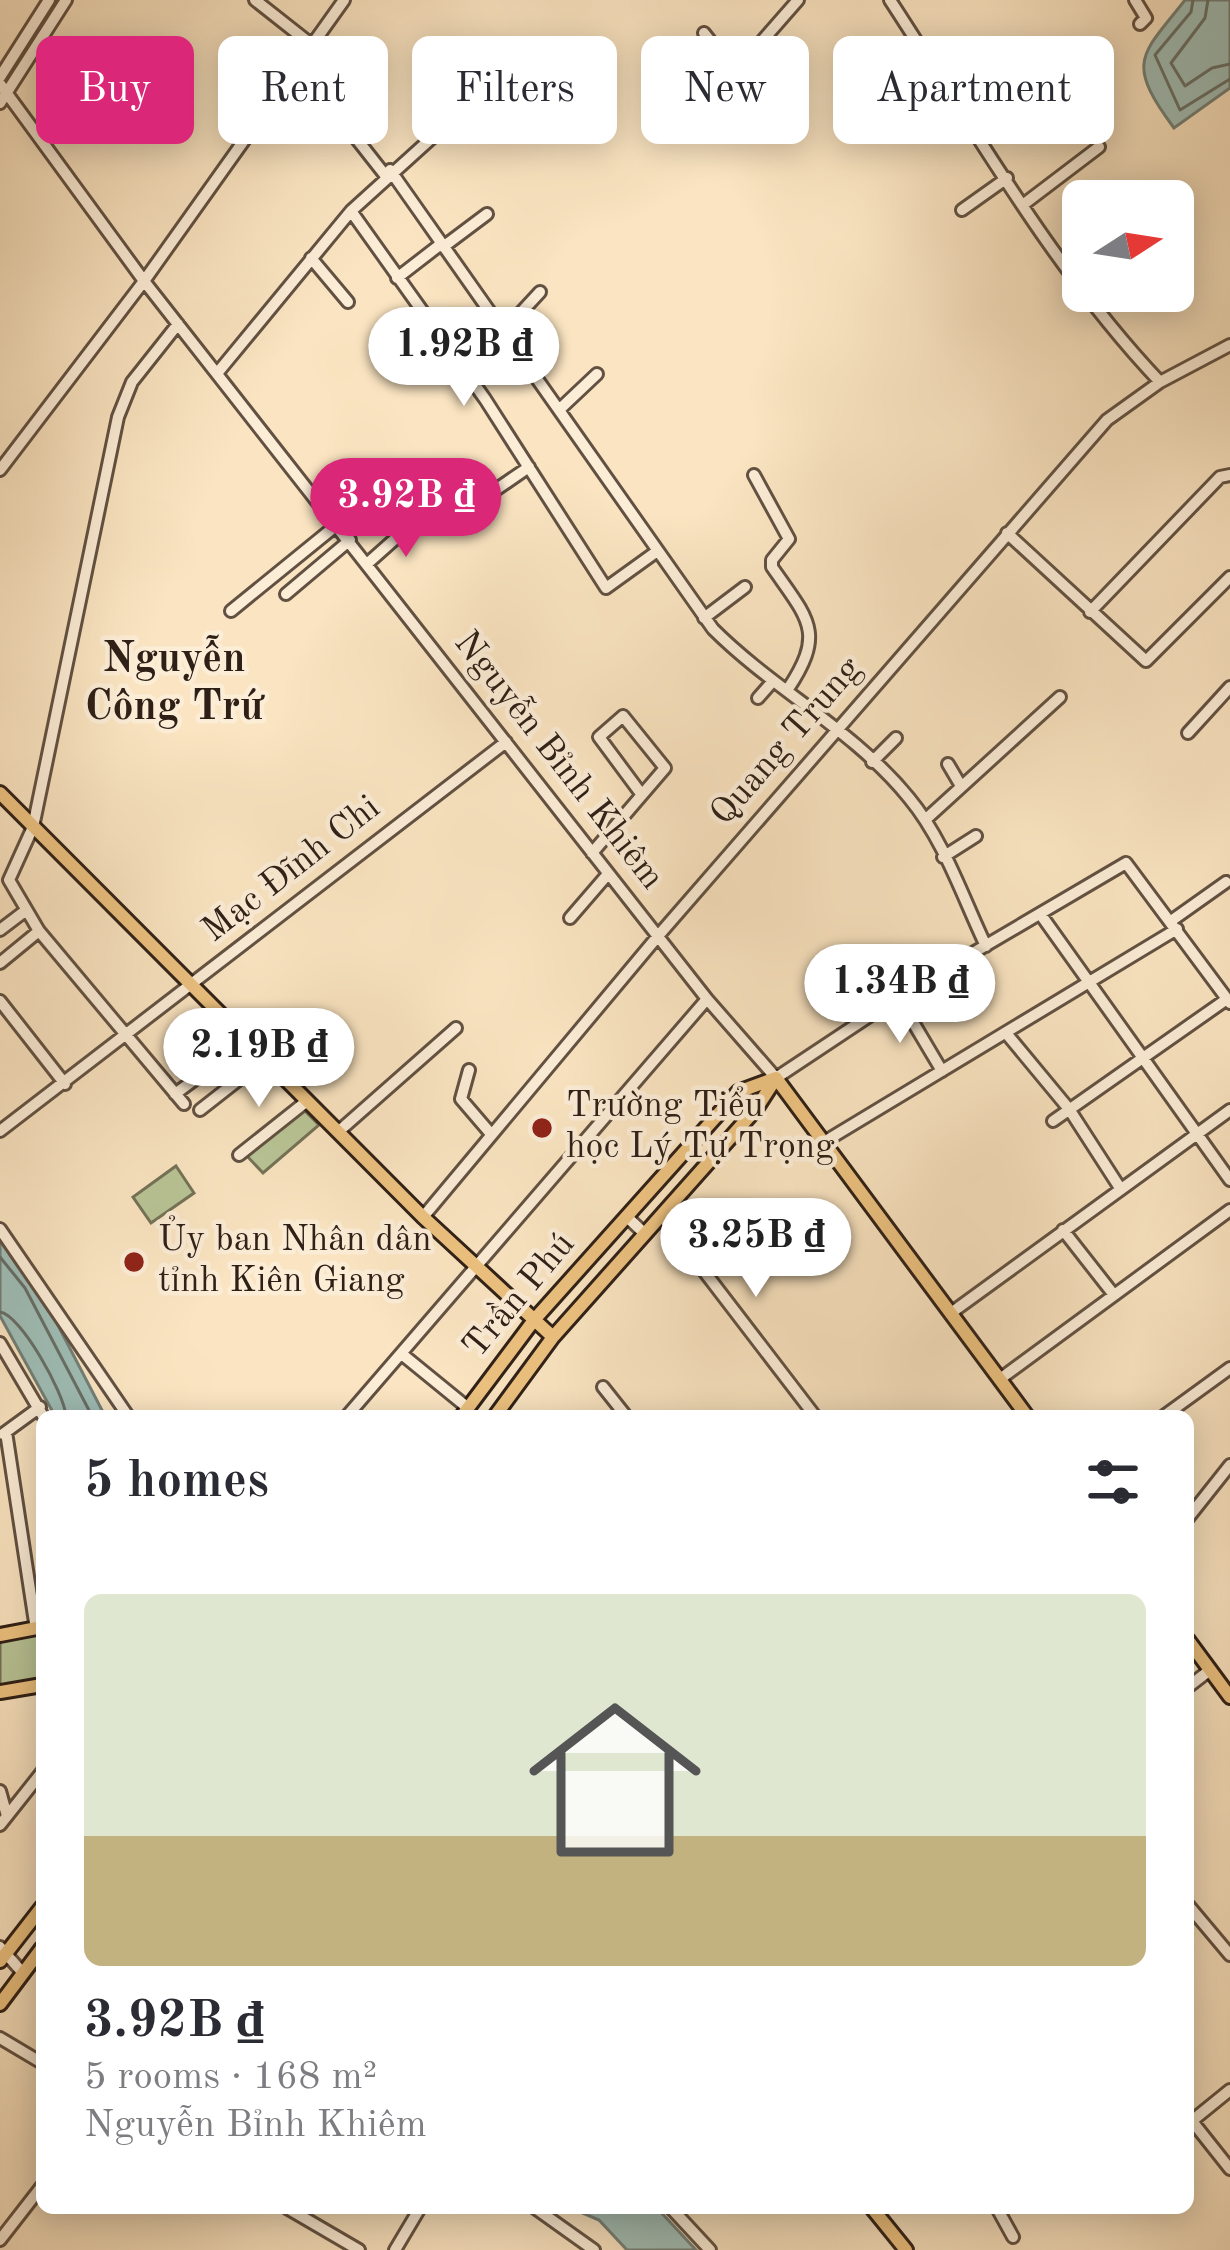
<!DOCTYPE html>
<meta charset="utf-8">
<style>
body{margin:0;font-family:"Old Standard TT",serif;background:#f2f2f3;color:#2b2b33;height:100vh;display:flex;flex-direction:column;font-size:45px;white-space:nowrap}
*{box-sizing:border-box;margin:0}
p{font-size:39px;color:#7c7c81}
.icon{flex:none;width:66px;height:66px;fill:none;stroke:currentColor;stroke-width:2;stroke-linecap:round;stroke-linejoin:round}
.map{position:relative;flex:1;overflow:hidden}
.panel{position:absolute;left:36px;top:1410px;width:1158px;height:804px;display:flex;flex-direction:column;background:#fff;border-radius:18px;box-shadow:0 6px 30px #0003}
.panel>*{flex:none}
.guide{position:absolute;left:36px;top:36px;width:1158px;height:108px;display:flex;gap:24px}
.needle{width:78px;rotate:78deg}
.buttons{position:absolute;left:1062px;top:180px;display:grid;gap:24px}
.buttons a{display:grid;place-items:center;width:132px;height:132px;border-radius:18px;background:#fff;box-shadow:0 6px 30px #0003;font-size:60px}
.price{position:absolute;translate:-50% -102px;padding:0 27px;border-radius:42px;background:#fff;color:#222;font-size:39px;line-height:78px;filter:drop-shadow(0 3px 6px #0008)}
.price::after{content:'';position:absolute;left:50%;top:72px;width:36px;height:27px;margin-left:-18px;background:inherit;clip-path:polygon(0 0,100% 0,50% 100%)}
.price.current{background:#db2777;color:#fff}
ul{padding:0;list-style:none}
li{display:grid;align-content:center;gap:24px;height:636px;padding:0 48px}
li span{display:grid;place-items:center;height:372px;border-radius:18px;color:#555}
li>.icon{margin-inline-start:auto}
span .icon{width:216px;height:216px;fill:#fffc;stroke-width:1}
li b{font-size:51px}
h2{display:flex;justify-content:space-between;align-items:center;height:144px;padding:0 48px;font-size:51px}
.tag{padding:0 42px;border-radius:18px;background:#fff;box-shadow:0 6px 30px #0003;font-size:42px;line-height:108px}
.tag.current{background:#db2777;color:#fff}
.map>svg:first-child{display:block}
</style>
<div class="map">
<svg width="1230" height="2250" viewBox="0 0 1230 2250">
<rect width="100%" height="100%" fill="#fae4c1"/>
<filter id="stains"><feTurbulence type="fractalNoise" baseFrequency=".00167" numOctaves="4"/><feColorMatrix values="0 0 0 0 .2 0 0 0 0 .09 0 0 0 0 .02 0 0 0 .5 -.17"/></filter>
<radialGradient id="worn" r=".72"><stop offset=".6" stop-color="#630" stop-opacity="0"/><stop offset="1" stop-color="#630" stop-opacity=".3"/></radialGradient>
<path fill="#b9c597" stroke="#747257" stroke-width="3" d="M303 1109 319 1125 263 1173 246 1155Z
M176 1166 194 1193 151 1223 133 1197Z
M42 1631V1681L0 1688V1639Z"/>
<path fill="#9fbeb7" stroke="#727f77" stroke-width="3" d="M1185 0H1230V88L1174 128C1124 61 1142 55 1185 0Z
M0 1238 35 1281 105 1416H55L0 1316Z
M571 2208H657L696 2250H627L599 2220Z"/>
<g fill="none" stroke-linecap="round" stroke-linejoin="round">
<path stroke="#676f67" stroke-width="3" d="M1193 0 1191 12 1155 55 1180 110 1230 79
M1208 0 1205 18 1171 63 1185 86 1212 68 1230 64
M0 1257 25 1288 92 1416
M0 1312C21 1315 64 1393 66 1416"/>
<g stroke="#625142" stroke-width="16">
<path id="minor" d="M255 0 312 45
M890 0C975 130 1053 269 1160 382
M1135 0 1146 18 1140 24
M704 33 735 72 798 0
M0 77 49 0
M0 84 144 281 707 999 776 1078 898 997 1126 863 1230 1003
M0 103 66 0
M871 105 934 67
M341 119 385 175
M390 170 713 629C774 690 854 730 909 798 944 840 963 898 986 946
M1024 204 1099 147
M962 210 1007 178
M351 211 485 399 606 588 656 552
M443 247 487 214
M311 258 348 302
M397 278 441 244
M178 324 132 382 118 417 33 827 9 880 39 931 184 1104
M504 331 540 292
M219 371 351 211 446 125
M561 408 597 374
M0 470 144 281 344 0
M754 475 789 539 772 560V567C808 619 826 632 788 689
M1007 533 1146 661 1230 577
M368 563 432 506 446 524 529 467
M286 594 350 540
M231 611 338 524
M1090 612 1220 477 1230 475
M704 618 745 587
M758 698 773 681
M1188 733 1230 687
M872 762 896 738
M948 764 961 786
M925 820 1060 697
M592 853 665 768 623 716 599 737 642 795
M943 857 976 836
M1041 915 1230 1180
M570 918 608 874
M1171 921 1226 882
M0 930 25 911
M0 963 39 931
M898 997 942 1071
M0 1001 65 1084
M1006 1033 1069 1109 1120 1188
M469 1070 461 1099 491 1134
M175 1094 217 1063
M200 1110 265 1059
M1053 1121 1227 999
M0 1131 506 742
M338 1132 456 1028
M824 1142 1177 929
M239 1155 307 1101
M661 1215 815 1416
M423 1217 658 936 1107 420 1160 382 1230 345
M627 1217 644 1233
M0 1229 128 1416
M1063 1230 1114 1295
M951 1313 1230 1110
M0 1343 43 1416
M403 1355 468 1408
M1000 1379 1230 1210
M603 1387 626 1416
M347 1416 707 999
M1164 1416 1230 1368
M6 1432 36 1629
M3 1434 40 1407
M1188 1518 1230 1465
M1188 1687 1210 1670
M0 1791 7 1816
M0 1825 42 1772
M1188 1905 1230 1955
M0 1947 22 1972
M0 2038 42 2063
M1188 2116 1230 2169
M1193 2120 1230 2090
M287 2208 359 2250
M535 2208 594 2250
M671 2208 710 2250
M997 2208 1013 2237
M0 2240 42 2186
M395 2250 420 2208"/>
</g>
<g stroke="#2f2017" stroke-width="18">
<path id="major" d="M0 793 423 1217 553 1337
M776 1078 1027 1416
M462 1416 534 1320 738 1092 776 1078
M495 1416 553 1337 756 1109 776 1078
M0 1635 42 1627
M1188 1640 1230 1697
M0 1692 42 1685
M0 1961 42 1907
M0 2004 42 1948
M872 2208 906 2250"/>
</g>
<use href="#minor" stroke="#fcedd7" stroke-width="10"/>
<use href="#major" stroke="#edc280" stroke-width="12"/>
</g>
<g fill="#8f2418" stroke="#fcedd7" stroke-width="4.5">
<circle cx="542" cy="1128" r="12"/>
<circle cx="134" cy="1262" r="12"/>
</g>
<g text-anchor="middle" dominant-baseline="central" stroke-width="9" stroke-linejoin="round" paint-order="stroke">
<g font-size="36" fill="#2f2017" stroke="#fcedd7">
<text transform="translate(787 742) rotate(-49)">Quang Trung</text>
<text transform="translate(558 761) rotate(52)">Nguyễn Bỉnh Khiêm</text>
<text transform="translate(292 870) rotate(-38)">Mạc Đĩnh Chi</text>
<text transform="translate(520 1296) rotate(-50)">Trần Phú</text>
</g>
<g font-size="36" fill="#2f2017" stroke="#fcedd7" text-anchor="start">
<text x="566" y="1107">Trường Tiểu<tspan x="566" dy="41">học Lý Tự Trọng</tspan></text>
<text x="158" y="1241">Ủy ban Nhân dân<tspan x="158" dy="41">tỉnh Kiên Giang</tspan></text>
</g>
<g font-size="42" font-weight="bold" fill="#2f2017" stroke="#fcedd7">
<text x="174" y="660">Nguyễn<tspan x="174" dy="48">Công Trứ</tspan></text>
</g>
</g>
<rect width="100%" height="100%" filter="url(#stains)"/>
<rect width="100%" height="100%" fill="url(#worn)"/>
</svg>
<div class="buttons">
<a><svg class="needle" viewBox="-14 -14 28 28"><path d="M0-13l5 13h-10z" fill="#e53935"/><path d="M0 13l5-13h-10z" fill="#7c7c81"/></svg></a>
</div>
<b class="price" style="left:464px;top:409px">1.92B ₫</b>
<b class="price current" style="left:406px;top:560px">3.92B ₫</b>
<b class="price" style="left:900px;top:1046px">1.34B ₫</b>
<b class="price" style="left:259px;top:1110px">2.19B ₫</b>
<b class="price" style="left:756px;top:1300px">3.25B ₫</b>
<div class="guide">
<a class="tag current">Buy</a>
<a class="tag">Rent</a>
<a class="tag">Filters</a>
<a class="tag">New</a>
<a class="tag">Apartment</a>
</div>
<section class="panel">
<h2>5 homes<svg class="icon" aria-label="filters" viewBox="0 0 24 24"><path d="M4 7h16M4 17h16"/><circle cx="9" cy="7" r="2"/><circle cx="15" cy="17" r="2"/></svg></h2>
<ul>
<li><span style="background:linear-gradient(#dfe7d0 65%,#c2b280 0)"><svg class="icon" aria-label="home" viewBox="0 0 24 24"><path d="M3 11l9-7 9 7M6 9v11h12V9"/></svg></span><div><b>3.92B ₫</b><p>5 rooms · 168 m²</p><p>Nguyễn Bỉnh Khiêm</p></div></li>
</ul>
</section>
</div>
